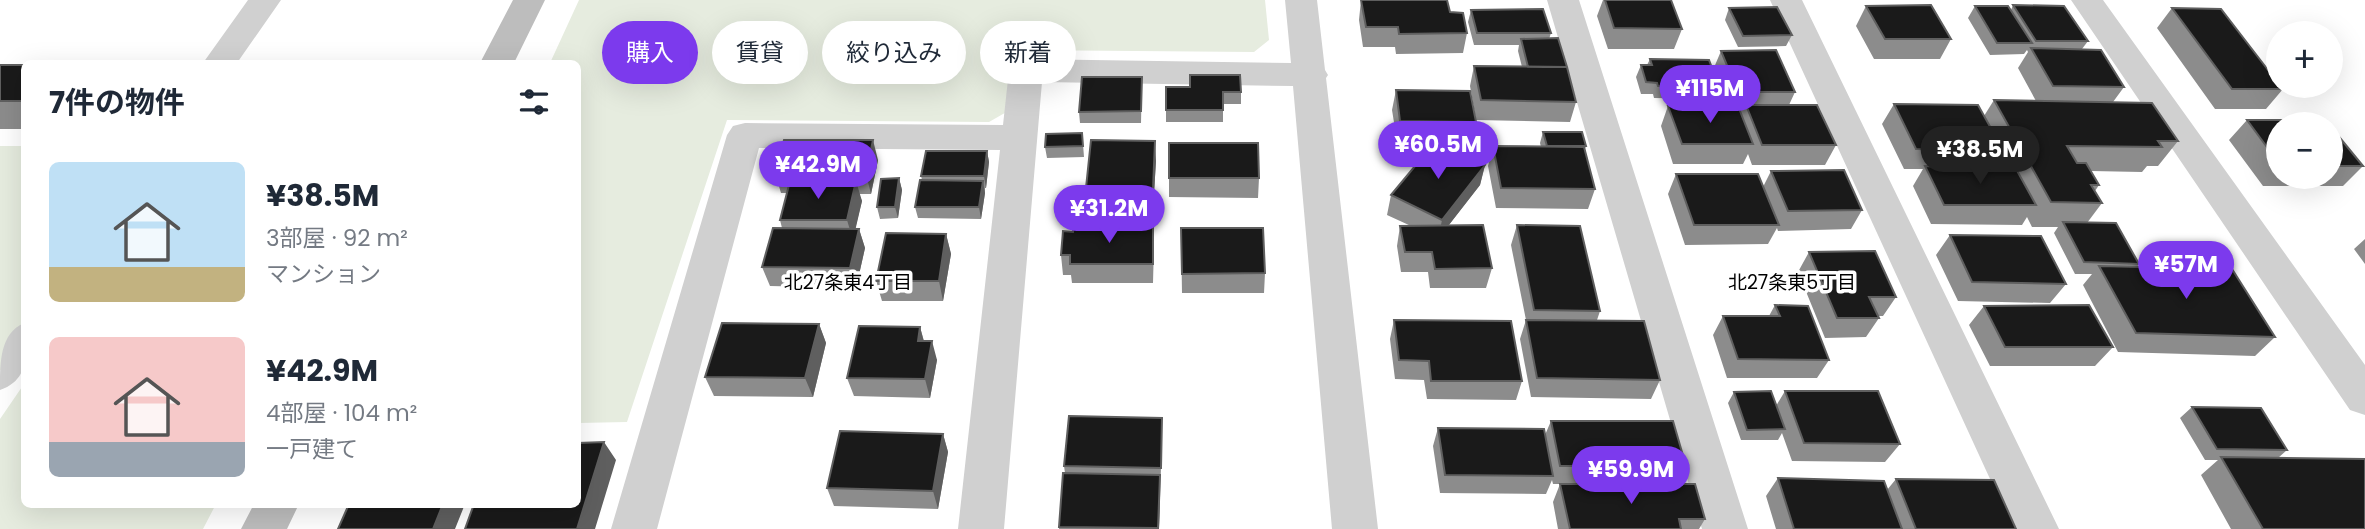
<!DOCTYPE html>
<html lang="ja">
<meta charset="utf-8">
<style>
body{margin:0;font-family:Poppins,"Noto Sans JP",sans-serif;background:#f6f6f7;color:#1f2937;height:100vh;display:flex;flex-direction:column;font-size:26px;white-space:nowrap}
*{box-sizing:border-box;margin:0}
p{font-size:23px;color:#747a83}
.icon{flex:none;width:38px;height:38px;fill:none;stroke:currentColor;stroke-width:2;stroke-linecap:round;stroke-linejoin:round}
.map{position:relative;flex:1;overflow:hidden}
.panel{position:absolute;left:21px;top:60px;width:560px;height:448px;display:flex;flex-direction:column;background:#fff;border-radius:10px;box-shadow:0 7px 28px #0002}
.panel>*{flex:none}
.hud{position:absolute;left:602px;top:21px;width:665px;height:63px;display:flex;gap:14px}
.buttons{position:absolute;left:2266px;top:21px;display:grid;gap:14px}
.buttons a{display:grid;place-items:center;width:77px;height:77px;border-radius:50%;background:#fff;box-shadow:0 7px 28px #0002;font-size:35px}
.price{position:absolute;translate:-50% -60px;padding:0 16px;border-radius:24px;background:#7c3aed;color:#fff;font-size:23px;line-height:46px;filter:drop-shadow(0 2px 4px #0008)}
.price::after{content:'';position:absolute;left:50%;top:42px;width:21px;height:16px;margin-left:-10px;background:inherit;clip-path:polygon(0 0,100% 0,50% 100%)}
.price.active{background:#222;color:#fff}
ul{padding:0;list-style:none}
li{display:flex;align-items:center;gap:21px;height:175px;padding:0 28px}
li span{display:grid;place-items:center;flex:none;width:196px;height:140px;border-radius:10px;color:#555}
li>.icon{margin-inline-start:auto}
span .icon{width:84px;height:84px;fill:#fffc;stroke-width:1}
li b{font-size:30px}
h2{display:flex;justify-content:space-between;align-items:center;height:84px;padding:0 28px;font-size:30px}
.chip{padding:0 24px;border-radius:32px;background:#fff;box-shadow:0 7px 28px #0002;font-size:24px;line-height:63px}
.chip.active{background:#7c3aed;color:#fff}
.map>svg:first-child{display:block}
</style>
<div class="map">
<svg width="2365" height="529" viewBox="0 0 2365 529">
<rect width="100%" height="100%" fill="#fff"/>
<path fill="#e6ecdf" d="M579 0H1265L1269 40 1254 52 1015 50 1010 110 989 122 727 120 627 422 578 423V63H550Z
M0 146H24V369L0 370Z
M24 384V504H216L203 529H0V419Z"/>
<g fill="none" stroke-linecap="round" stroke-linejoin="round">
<path fill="#d0d0d0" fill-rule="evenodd" d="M248 0H281L237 63H203Z
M1285 0H1317L1325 70 1328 75 1326 78 1378 529H1332L1293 86 1042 82 1004 529H958L1000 150 759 148 657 529H611L727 135 733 126 745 123 1003 125 1009 70 1014 62 1026 59 1291 63Z
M1547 0H1579L1748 529H1702Z
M1770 0H1802L2059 529H2013Z
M2071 0H2103L2365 365V415L2350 410Z
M24 323C27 351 31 379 0 390 0 361 0 334 24 323Z"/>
<path fill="#bdbdbd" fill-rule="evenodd" d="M513 0H545L514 63H480Z
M254 504H299L287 529H241Z"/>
</g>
<path fill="#8c8c8c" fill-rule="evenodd" d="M1361 0 1450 12 1467 33 1463 53 1396 54 1395 47H1363L1359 20Z
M1603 0H1671L1682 29 1674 49H1608L1597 16Z
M2013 5 2088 41 2082 49 2124 87 2113 102 2178 141 2158 166H2147L2142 172 2091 171 2099 185 2095 191 2102 203 2087 223 2139 264 2137 267 2275 337 2255 356 2118 352 2083 285 2092 274H2075L2054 233 2058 227H2032L2027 217 2022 225 1931 224 1913 186 1923 169H1904L1882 124 1894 104 1984 116 1994 100 2036 101 2018 68 2028 52 2027 50 2024 54 1990 55 1968 18 1975 6 2011 10ZM1996 160 2000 167H1992Z
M1866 6 1951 39 1940 59H1874L1856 26Z
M1729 8 1792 35 1786 46 1738 47 1725 20Z
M2172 8 2283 89 2266 109H2215L2157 28Z
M1471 10 1551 33 1549 39 1576 102 1570 122 1476 120 1470 86 1474 66 1522 67 1518 51 1519 45H1474L1468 22Z
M1721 51 1795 92 1789 105 1836 145 1825 165H1752L1748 154 1743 164H1673L1661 126 1668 106H1727L1716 79 1719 87 1714 99 1654 98 1653 94H1641L1636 77 1641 65H1647L1650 59 1713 70Z
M0 65H24V129H0Z
M1142 77 1141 123H1080L1079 112Z
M1166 87 1241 92V104H1223V122H1166Z
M1396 90 1476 122 1471 142 1397 141 1392 110Z
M2247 120 2278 124V177H2331V127L2363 166 2343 186H2263L2229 140Z
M1543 132 1586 146 1585 149 1595 189 1588 209 1496 208 1488 166 1493 146 1541 147 1540 143Z
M1169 143 1259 178 1258 198 1169 197Z
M1083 144 1084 157 1047 158 1045 147Z
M987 151 989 162 986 188H985V193L981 219 918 218 915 207 922 180 921 176Z
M878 160 871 194H859L862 201 855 229H859L865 248 856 288 770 286 762 267 782 228 780 220 787 193H781L775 173Z
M1156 161 1153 209 1088 208 1086 188Z
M1485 165 1480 185 1448 226 1492 268 1486 288H1430L1428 272H1401L1397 246 1400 226H1411L1387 215 1391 195Z
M1771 171 1862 210 1851 229 1778 231 1777 228 1768 244 1685 245 1668 194 1676 174 1763 187Z
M899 178 902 190 898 218 880 219 877 207Z
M1517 225 1600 311 1597 320 1660 380 1651 399 1531 397 1520 339 1526 320 1511 245Z
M1181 228 1265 273 1264 293H1182Z
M946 234 951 254 943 301H882L876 281Z
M1950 235 2066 284 2050 303 1958 301 1936 255Z
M2365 239V264L2354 249Z
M1154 245 1153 283H1072L1071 275H1063L1061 255Z
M1809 252 1896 297 1883 316H1878L1879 318 1866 337 1825 338 1798 272Z
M1775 305 1829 360 1817 378H1727L1713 335 1723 316H1769Z
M1984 306 2113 347 2095 366H1990L1969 325Z
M1394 320 1522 381 1516 400 1427 399 1424 380 1395 379 1390 339Z
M819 324 826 343 813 397 714 396 705 377Z
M920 327 924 341 937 360 930 398 854 396 847 378Z
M1785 391 1900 444 1885 462 1792 461 1782 433 1778 440H1741L1728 403 1734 392 1776 406Z
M2192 407 2287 450 2278 458 2365 529H2231L2201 475 2218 460H2205L2180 418Z
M1551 421 1686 466 1676 484H1553L1552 480 1546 494 1440 493 1433 446 1438 428 1545 435Z
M943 434 948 452 938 509 834 506 827 488Z
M1162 436 1159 529H1059L1065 473 1064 466Z
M1778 478 1887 490 1896 479 2016 529H1776L1766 496Z
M1560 484 1705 519 1699 529H1558L1553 502Z"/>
<path fill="#5f5f5f" d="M873 140 878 160 871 194 866 174Z
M1155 141 1156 161 1153 209V189Z
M987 151 989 162 986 188 984 176Z
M1485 165 1480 185 1438 239 1442 220Z
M899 178 902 190 898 218 895 207Z
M856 181 862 201 853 240 847 220Z
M983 181 985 193 981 219 979 207Z
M859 229 865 248 856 288 850 268Z
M946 234 951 254 943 301 939 281Z
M819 324 826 343 813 397 805 378Z
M920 327 925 346 918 341Z
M932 341 937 360 930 398 925 379Z
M943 434 948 452 938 509 933 491Z
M604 442 616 460 595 529H577Z
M1160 475V492L1159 529H1158Z
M443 504H465L455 529H433Z"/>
<path fill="#1a1a1a" stroke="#5f5f5f" stroke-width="2" d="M1361 0H1447L1450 12 1463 13 1467 33 1399 34 1398 27H1366Z
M1605 0H1671L1682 29 1614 28Z
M1931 5 1951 39H1885L1866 6Z
M2013 5 2064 6 2088 41H2036Z
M1975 6H2008L2032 43H1997Z
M1777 7 1792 35 1743 36 1729 8Z
M2172 8 2221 9 2278 83V86H2281L2283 89H2232Z
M1543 9 1551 33H1477L1471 10Z
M1558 38 1567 67H1528L1521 39Z
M2031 48 2101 50 2124 87 2053 86Z
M1776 50 1795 92H1738L1721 51Z
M1650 59 1709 60 1719 87 1658 86 1657 83 1646 82 1641 65H1652Z
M0 65H24V101H0Z
M1474 66 1567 67 1576 102 1481 100Z
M1190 75H1240L1241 92H1223V110H1166V87H1190Z
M1082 77H1142L1141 111 1079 112Z
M1396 90 1470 91 1476 122 1400 121Z
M1994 100 2152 103 2178 141H2158L2162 147 2067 146 2077 163H2086L2099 185H2091L2102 203 2051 202Z
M1894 104 1978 105 2003 150 1916 149Z
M1746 105H1817L1836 145H1762Z
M1668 106H1738L1753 144H1682Z
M2247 120H2326L2329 124H2278V162Z
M2331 127 2363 166H2331Z
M1543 132H1582L1586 146H1547Z
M1082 133 1083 146 1045 147 1046 134Z
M784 140H873L866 174 775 173Z
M1091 140 1155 141 1153 189 1086 188Z
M1435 142 1485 165 1442 220 1391 195Z
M1169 143H1258L1259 178H1169Z
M1493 146 1584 147 1595 189 1501 188Z
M926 151H987L984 176H921Z
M1925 166 2015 167 2036 205H1944Z
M1844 170 1862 210 1788 211 1771 171Z
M1676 174H1758L1779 225H1694Z
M899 178 895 207H877L881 179Z
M920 180 983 181 979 207H915Z
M790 181H856L847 220H780Z
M2063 222 2116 223 2139 264 2084 262Z
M1074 225 1153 226V264H1070V255H1061L1063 231 1073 232Z
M1483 225 1492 268 1435 269 1432 252H1405L1400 226Z
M1517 225 1580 226 1600 311 1534 310Z
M773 228 859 229 850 268 762 267Z
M1181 228H1263L1265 273 1182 274Z
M886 233 946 234 939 281H876Z
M1950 235 2041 236 2066 284 1972 282Z
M1875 251 1896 297H1869L1879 318H1837L1809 252Z
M2099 266 2232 269 2275 337 2136 333Z
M1775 305 1808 306 1829 360 1738 359 1723 316H1780Z
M2089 305 2113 347H2005L1984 306Z
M1394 320 1511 321 1522 381H1431L1429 361 1399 360Z
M1526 320 1644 321 1660 380 1537 378Z
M722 323 819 324 805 378 705 377Z
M859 326 920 327 918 341H932L925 379 847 378Z
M1771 391 1785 429 1747 430 1734 392Z
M1785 391H1878L1900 444 1804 443Z
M2192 407 2261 408 2287 450 2217 449Z
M1069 416 1162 418 1161 468 1064 466Z
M1551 421H1673L1686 466H1560Z
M1438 428 1544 429 1553 476 1445 475Z
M840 431 943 434 933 491 827 488Z
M604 442 577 529H465L474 504H578V443Z
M2221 457 2365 459V529H2263Z
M1063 473 1160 475 1158 528 1059 527Z
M1778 478 1884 481 1902 529H1794Z
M1896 479 1994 480 2016 529H1916Z
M1560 484H1695L1705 519H1679L1681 529H1570Z
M349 504H443L433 529H338Z"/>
<g text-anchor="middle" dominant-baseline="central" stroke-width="7" stroke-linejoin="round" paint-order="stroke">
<g font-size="19" fill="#000" stroke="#fff">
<text x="848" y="282">北27条東4丁目</text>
<text x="1792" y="282">北27条東5丁目</text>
</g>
</g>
</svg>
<div class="buttons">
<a>+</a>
<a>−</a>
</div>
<b class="price" style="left:1710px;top:125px">¥115M</b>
<b class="price" style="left:1438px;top:181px">¥60.5M</b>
<b class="price active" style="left:1980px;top:186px">¥38.5M</b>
<b class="price" style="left:818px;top:201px">¥42.9M</b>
<b class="price" style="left:1109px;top:245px">¥31.2M</b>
<b class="price" style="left:2186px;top:301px">¥57M</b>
<b class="price" style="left:1631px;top:506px">¥59.9M</b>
<div class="hud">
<a class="chip active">購入</a>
<a class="chip">賃貸</a>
<a class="chip">絞り込み</a>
<a class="chip">新着</a>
</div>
<section class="panel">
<h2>7件の物件<svg class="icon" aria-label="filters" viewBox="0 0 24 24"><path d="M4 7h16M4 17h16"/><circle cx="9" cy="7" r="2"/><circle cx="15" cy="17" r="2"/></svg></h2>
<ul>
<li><span style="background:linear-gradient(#bfe0f5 75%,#c2b280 0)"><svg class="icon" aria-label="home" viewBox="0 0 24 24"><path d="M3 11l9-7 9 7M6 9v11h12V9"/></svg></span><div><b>¥38.5M</b><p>3部屋 · 92 m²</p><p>マンション</p></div></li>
<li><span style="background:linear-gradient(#f6c9c9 75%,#9aa5b1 0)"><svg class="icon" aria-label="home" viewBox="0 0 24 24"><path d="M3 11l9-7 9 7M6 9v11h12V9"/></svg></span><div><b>¥42.9M</b><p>4部屋 · 104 m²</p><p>一戸建て</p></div></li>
</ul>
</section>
</div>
